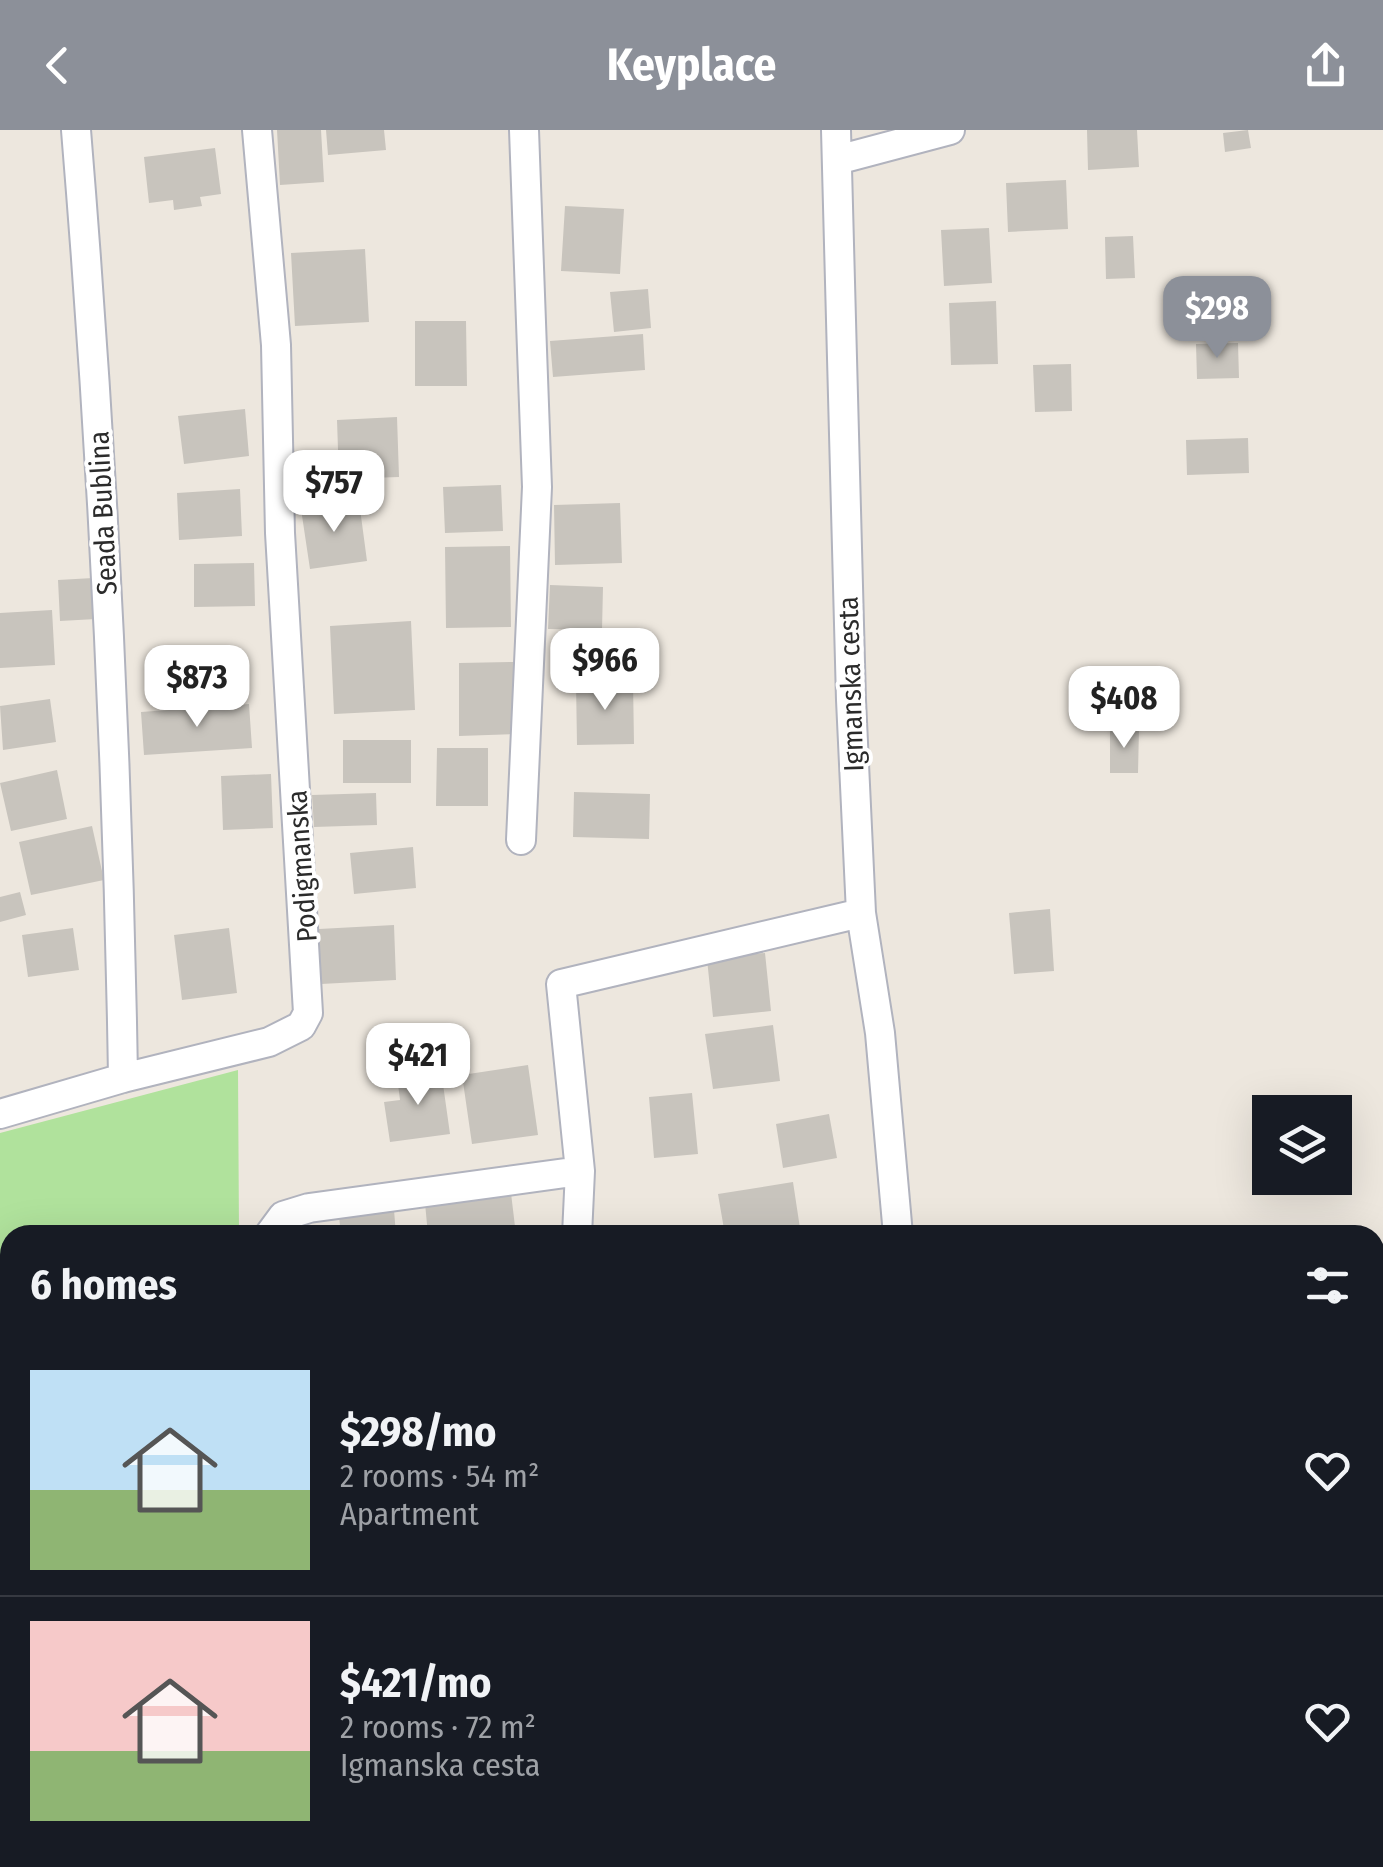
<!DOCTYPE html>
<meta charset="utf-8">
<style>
body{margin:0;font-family:"Fira Sans Condensed",sans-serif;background:#20242c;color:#f1f3f6;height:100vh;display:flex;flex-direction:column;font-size:38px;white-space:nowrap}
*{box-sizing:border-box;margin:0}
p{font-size:32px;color:#9ea1a6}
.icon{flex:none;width:55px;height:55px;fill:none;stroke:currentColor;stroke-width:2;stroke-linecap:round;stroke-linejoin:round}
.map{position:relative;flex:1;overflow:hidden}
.panel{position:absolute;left:0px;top:1095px;width:1385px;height:642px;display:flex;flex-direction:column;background:#171b24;border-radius:30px 30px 0 0;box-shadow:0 10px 40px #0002}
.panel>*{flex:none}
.buttons{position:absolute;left:1252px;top:965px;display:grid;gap:20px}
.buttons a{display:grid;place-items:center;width:100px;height:100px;border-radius:0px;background:#171b24;box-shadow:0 10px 40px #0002;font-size:50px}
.price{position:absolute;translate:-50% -85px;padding:0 22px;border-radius:20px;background:#fff;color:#222;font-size:32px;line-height:65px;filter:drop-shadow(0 2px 5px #0008)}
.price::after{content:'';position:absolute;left:50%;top:60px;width:30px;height:22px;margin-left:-15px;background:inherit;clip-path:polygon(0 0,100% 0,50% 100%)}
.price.selected{background:#8c9099;color:#fff}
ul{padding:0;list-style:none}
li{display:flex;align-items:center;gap:30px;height:250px;padding:0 30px}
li+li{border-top:2px solid #363941}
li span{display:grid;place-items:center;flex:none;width:280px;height:200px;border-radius:0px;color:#555}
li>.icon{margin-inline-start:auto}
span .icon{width:120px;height:120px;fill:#fffc;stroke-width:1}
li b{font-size:42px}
h2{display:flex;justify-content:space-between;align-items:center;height:120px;padding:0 30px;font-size:42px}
header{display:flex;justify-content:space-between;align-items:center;height:130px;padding:0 30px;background:#8c9099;color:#fff;font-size:45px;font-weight:700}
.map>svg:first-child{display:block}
</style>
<header><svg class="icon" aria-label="back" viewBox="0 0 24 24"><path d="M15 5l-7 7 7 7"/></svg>Keyplace<svg class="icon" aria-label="share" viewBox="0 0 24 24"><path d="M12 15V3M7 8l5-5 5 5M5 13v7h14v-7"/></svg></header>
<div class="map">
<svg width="1383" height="1737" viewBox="0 0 1383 1737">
<rect width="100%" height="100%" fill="#ede7de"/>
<path fill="#b0e29c" d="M238 940 239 1105H10V1728H208L207 1737H0V1003Z
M335 1728H489L488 1737H334Z"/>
<path fill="#c8c4bd" d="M277 0H321L324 52 280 55Z
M326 0H384L386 20 328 25Z
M1087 0H1137L1139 37 1088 40Z
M1248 0 1251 18 1225 22 1223 3Z
M215 18 221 64 200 67 202 76 174 80 173 70 149 73 144 27Z
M1066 50 1068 99 1008 102 1006 53Z
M565 76 624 79 620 144 561 141Z
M989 98 992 153 944 156 941 100Z
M1133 106 1135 148 1106 149 1105 107Z
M365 119 369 192 295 196 291 123Z
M648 159 651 198 614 202 610 162Z
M996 171 998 234 951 235 949 173Z
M415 191H466L467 256H415Z
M643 204 645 240 553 247 550 211Z
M1238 213 1239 248 1197 249 1196 214Z
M1071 234 1072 281 1035 282 1033 235Z
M245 279 249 326 184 334 178 286Z
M397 287 399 347 339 349 337 290Z
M1248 308 1249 343 1187 345 1186 310Z
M501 355 503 401 445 403 443 357Z
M240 359 242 406 179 410 177 363Z
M359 371 367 431 310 439 301 379Z
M620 373 622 433 555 435 554 375Z
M510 416 511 497 446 498 445 417Z
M254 433 255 476 194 477V434Z
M93 448 96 489 60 491 58 450Z
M550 455 603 457 602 500 548 499Z
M52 480 55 535 0 538V483Z
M411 491 415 580 334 584 330 496Z
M514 532V604L459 606V533Z
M633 551 634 614 577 615 576 552Z
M50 569 56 612 3 620 0 576Z
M249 574 252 618 144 625 141 582Z
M1110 599H1139L1138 643H1110Z
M343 610H411V653H343Z
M437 618H488V676H436Z
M57 640 67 689 11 701 0 653Z
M271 644 273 698 223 700 221 646Z
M574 662 650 664 649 709 573 707Z
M376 663 377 695 314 697 312 665Z
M92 696 104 750 31 765 19 712Z
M413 717 416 758 354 764 350 723Z
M20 762 26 785 0 792V767Z
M1050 779 1054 841 1014 844 1009 783Z
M394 795 396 850 321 854 319 799Z
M73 798 79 840 28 847 22 805Z
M229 798 237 863 182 870 174 805Z
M765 823 771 881 713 887 707 829Z
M773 895 780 951 713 959 705 904Z
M528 935 538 1005 472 1014 462 945Z
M441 940 450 1004 390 1012 384 972 400 970 397 946Z
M692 963 698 1024 654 1028 649 967Z
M829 984 837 1028 783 1038 776 994Z
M793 1052 801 1105H725L718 1064Z
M511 1063 516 1105H428L425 1073Z
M394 1080 396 1105H341L339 1086Z
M244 1728H314L313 1737H243Z
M506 1728H553V1737H506Z"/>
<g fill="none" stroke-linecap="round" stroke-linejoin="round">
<g stroke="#b1b3be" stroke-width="32">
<path id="minor" d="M76 0C102 316 118 631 123 948
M836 0 851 570 861 783 880 903 898 1105
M837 30 950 0
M521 710 537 357 524 0
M0 984 123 948 269 912 301 896 308 883 280 403 276 215 257 0
M269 1105 283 1086 309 1078 580 1041
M577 1105 580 1041 561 854 861 783
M231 1737V1728
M928 1737V1728"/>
</g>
<path stroke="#c8c8c8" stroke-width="6" stroke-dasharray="8 5" stroke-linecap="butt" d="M0 1470 10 1478"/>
<use href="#minor" stroke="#fff" stroke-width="28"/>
</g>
<g text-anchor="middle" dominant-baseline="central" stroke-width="8" stroke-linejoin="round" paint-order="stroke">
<g font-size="28" fill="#2b2b2b" stroke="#fff">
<text transform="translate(103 383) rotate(-93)">Seada Bublina</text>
<text transform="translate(851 554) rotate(-92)">Igmanska cesta</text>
<text transform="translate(302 736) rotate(-94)">Podigmanska</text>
</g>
</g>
</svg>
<div class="buttons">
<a><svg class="icon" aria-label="layers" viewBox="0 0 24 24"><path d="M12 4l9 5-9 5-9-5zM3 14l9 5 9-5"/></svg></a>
</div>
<b class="price selected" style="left:1217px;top:231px">$298</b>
<b class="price" style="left:334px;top:405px">$757</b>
<b class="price" style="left:605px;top:583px">$966</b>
<b class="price" style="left:197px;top:600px">$873</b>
<b class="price" style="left:1124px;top:621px">$408</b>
<b class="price" style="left:418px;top:978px">$421</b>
<section class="panel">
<h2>6 homes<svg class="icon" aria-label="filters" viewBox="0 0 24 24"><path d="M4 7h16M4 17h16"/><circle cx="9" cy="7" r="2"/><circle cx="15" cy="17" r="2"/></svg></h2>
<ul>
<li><span style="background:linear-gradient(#bfe0f5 60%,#8fb573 0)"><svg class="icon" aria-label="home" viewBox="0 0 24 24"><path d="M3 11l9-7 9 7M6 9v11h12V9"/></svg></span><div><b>$298/mo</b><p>2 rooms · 54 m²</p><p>Apartment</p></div><svg class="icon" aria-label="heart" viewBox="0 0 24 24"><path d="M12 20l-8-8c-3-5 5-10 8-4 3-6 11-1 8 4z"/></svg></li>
<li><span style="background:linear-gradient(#f6c9c9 65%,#8fb573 0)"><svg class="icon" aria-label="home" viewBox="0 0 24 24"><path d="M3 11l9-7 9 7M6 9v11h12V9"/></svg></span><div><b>$421/mo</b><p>2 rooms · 72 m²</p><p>Igmanska cesta</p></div><svg class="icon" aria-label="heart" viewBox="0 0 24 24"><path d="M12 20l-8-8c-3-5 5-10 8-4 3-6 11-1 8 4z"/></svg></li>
</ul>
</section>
</div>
